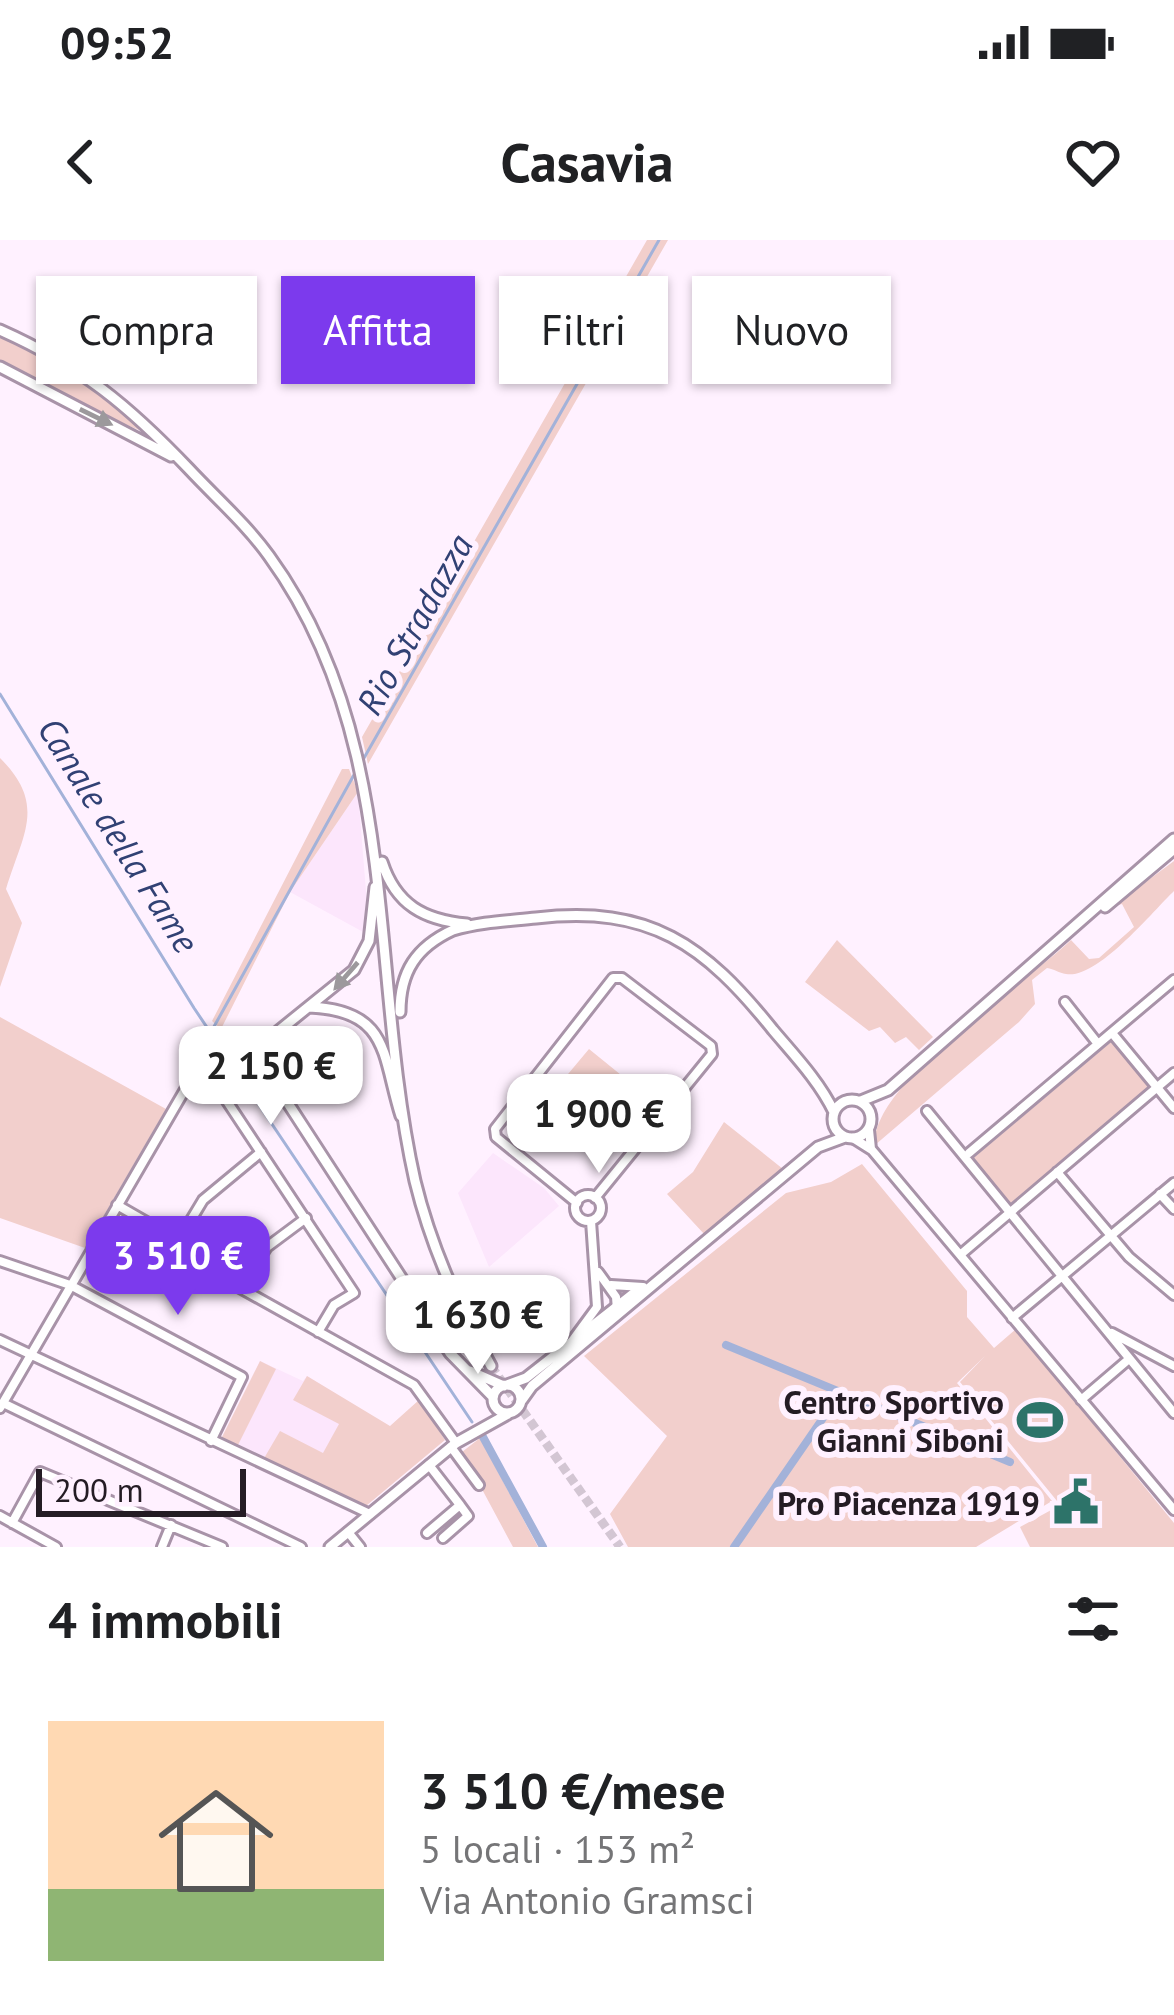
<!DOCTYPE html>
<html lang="it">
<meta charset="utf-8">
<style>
body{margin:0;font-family:"PT Sans",sans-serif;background:#f6f6f6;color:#202124;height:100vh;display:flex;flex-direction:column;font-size:45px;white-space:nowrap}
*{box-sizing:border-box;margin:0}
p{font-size:39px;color:#757577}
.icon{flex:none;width:66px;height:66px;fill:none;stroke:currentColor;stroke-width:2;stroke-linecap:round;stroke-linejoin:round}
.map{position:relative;height:1307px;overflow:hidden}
.sheet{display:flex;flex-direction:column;background:#fff;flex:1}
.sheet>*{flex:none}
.guide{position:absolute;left:36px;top:36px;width:1104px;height:108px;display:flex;gap:24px}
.scale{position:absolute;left:36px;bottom:30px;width:210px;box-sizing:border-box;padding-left:12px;border:6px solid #241c24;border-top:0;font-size:33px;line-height:42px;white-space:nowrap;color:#241c24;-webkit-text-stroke:9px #fff1ff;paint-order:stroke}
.price{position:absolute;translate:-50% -102px;padding:0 27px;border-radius:24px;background:#fff;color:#222;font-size:39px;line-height:78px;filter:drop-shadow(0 3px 6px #0008)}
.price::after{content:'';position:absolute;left:50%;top:72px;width:36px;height:27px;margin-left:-18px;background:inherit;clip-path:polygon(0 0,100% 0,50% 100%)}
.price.selected{background:#7c3aed;color:#fff}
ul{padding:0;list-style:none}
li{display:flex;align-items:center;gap:36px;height:300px;padding:0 48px}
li+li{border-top:3px solid #e0e0e0}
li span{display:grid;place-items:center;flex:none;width:336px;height:240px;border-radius:0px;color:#555}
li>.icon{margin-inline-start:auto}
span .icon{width:144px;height:144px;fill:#fffc;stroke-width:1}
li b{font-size:51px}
h2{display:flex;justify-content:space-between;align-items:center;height:144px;padding:0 48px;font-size:51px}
.pill{padding:0 42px;border-radius:0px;background:#fff;box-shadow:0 3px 9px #0004;font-size:42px;line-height:108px}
.pill.selected{background:#7c3aed;color:#fff}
.status{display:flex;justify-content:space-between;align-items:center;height:84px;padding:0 60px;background:#fff;direction:ltr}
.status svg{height:33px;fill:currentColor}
header{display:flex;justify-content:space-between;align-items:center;height:156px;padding:0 48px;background:#fff;font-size:54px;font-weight:700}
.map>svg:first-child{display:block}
</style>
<div class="status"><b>09:52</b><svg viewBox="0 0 49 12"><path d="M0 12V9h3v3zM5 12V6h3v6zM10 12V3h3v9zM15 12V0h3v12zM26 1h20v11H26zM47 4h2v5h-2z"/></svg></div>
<header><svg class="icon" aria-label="back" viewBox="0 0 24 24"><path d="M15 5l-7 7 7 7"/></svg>Casavia<svg class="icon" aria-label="heart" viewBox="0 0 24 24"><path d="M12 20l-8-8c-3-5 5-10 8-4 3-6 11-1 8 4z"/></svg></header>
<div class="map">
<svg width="1174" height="1307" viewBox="0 0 1174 1307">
<rect width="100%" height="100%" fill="#fff1ff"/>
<path fill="#fce6fc" d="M358 552 368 676 365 693 290 652Z
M493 913 544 948 559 966 489 1027 458 953Z
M260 1121 303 1141 307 1136 351 1163 310 1241 220 1201Z"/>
<path fill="#f2cfcc" d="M647 0H668L368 524 362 497Z
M0 94 101 148 144 192 92 171 0 122Z
M0 518C47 565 23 593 6 649L22 683 0 747Z
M342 529H349L358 552 290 652 221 789 212 781Z
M1174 621V651C1153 671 1097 740 1066 734 1059 733 1054 729 1047 728L1032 740 1035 764 1019 782 875 905C870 844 1026 743 1071 700L1089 719 1099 718 1134 687 1122 664 1112 667Z
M837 700 933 797 919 810 906 797 895 803 880 787 869 791 805 742Z
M0 777 166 869 85 1008 0 978Z
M1112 801 1151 849 1009 965 972 919Z
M589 809 663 869 632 906 558 846Z
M724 882 783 929 705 995 667 954 693 932Z
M862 924 967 1051V1077L994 1108 1016 1089 1174 1283V1307H1030L1020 1287 1053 1269 1057 1261 960 1142 985 1116 957 1143 1052 1261 976 1307H628L610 1274 667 1196 584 1116 786 953 831 942Z
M122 974 172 1006 152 1040 100 1012Z
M260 1121 276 1129 236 1209 220 1201Z
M307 1136 390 1186 419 1160 445 1200 366 1266 263 1220 280 1191 323 1213 339 1184 293 1160Z
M480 1198 538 1307H513L462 1212Z"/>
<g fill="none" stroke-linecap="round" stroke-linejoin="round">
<path stroke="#a3b2d9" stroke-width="3" d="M0 454 194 768 472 1182
M360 525 659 0
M211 792 355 533"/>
<path stroke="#a3b2d9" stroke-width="8" d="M726 1105 1010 1222
M483 1197 543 1307
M734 1307 841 1152"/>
<path stroke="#d3c6d3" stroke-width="9" stroke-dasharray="9 4.5" stroke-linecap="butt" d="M491 1126 620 1307"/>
<g stroke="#a893a8" stroke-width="14">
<path id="minor" d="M1065 762 1098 804
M1112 793 1174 868
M927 871 1174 1173
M869 890 871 909
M853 898 872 910 1174 1270
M969 913 1174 740
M1057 932 1129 1017 1174 1055
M1160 954 1174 969
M575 968a13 13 0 1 1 26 0a13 13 0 1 1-26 0Z
M577 963 496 897 495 889 613 738H622L711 806 712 814 595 958
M117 965 178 1000
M92 1009 153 1043 203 960 261 912
M172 1010 414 1145 456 1203
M960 1015 1174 833
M0 1021 70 1045 242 1137 211 1201
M598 1032 616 1057 617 1070
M611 1045 643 1047
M240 1048 267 1007 306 978
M1012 1078 1174 943
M1112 1093 1174 1126
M0 1100 370 1274
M572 1101 597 1067 591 981
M1081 1160 1129 1119
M3 1163 301 1307
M0 1168 201 822 354 1053 334 1065 318 1092
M451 1207 479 1245
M0 1276 56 1307
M12 1283 40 1232 222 1307
M348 1292 360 1307
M427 1293 460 1265 429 1225
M443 1298 468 1276 460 1265
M162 1307 171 1285"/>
</g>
<g stroke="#a893a8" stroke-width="15">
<path id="major" d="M0 90C81 126 129 166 189 229 216 258 246 284 269 316 403 500 368 732 415 941 431 1007 458 1067 491 1126
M0 127 171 216
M382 622C396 665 424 680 467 684
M375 647 369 701 354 730 276 793 269 834 450 1113 493 1157
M1105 667 1174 609
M309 767C390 770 382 816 401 876
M400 772C400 732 416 707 453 690 480 682 508 681 536 678 650 665 704 704 773 790 795 816 819 841 834 872
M833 879a19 19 0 1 1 38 0a19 19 0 1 1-38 0Z
M861 861 888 850 1174 599
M470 1131 504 1146
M493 1159a14 14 0 1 1 28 0a14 14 0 1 1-28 0Z
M507 1145 526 1138 638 1050
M522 1160 532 1146 818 907 845 897
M330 1307 456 1203 508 1174"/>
</g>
<use href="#minor" stroke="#fff" stroke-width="8"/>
<use href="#major" stroke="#fff" stroke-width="9"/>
</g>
<defs><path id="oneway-solid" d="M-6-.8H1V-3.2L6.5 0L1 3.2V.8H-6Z" transform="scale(3)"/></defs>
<g fill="#9c999c">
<use href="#oneway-solid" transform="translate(96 177) rotate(26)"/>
<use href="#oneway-solid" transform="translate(346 736) rotate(131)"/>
</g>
<defs>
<g id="stadium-bare" transform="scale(3.6)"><path d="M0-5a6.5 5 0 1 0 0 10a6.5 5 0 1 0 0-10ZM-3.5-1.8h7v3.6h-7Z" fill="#2d7369" stroke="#fff1ff" stroke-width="2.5" paint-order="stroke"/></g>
<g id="civic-bare" transform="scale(3.6)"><path d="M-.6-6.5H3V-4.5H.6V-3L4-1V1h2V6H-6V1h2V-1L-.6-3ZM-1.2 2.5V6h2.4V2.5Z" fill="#2d7369" stroke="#fff1ff" stroke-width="2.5" paint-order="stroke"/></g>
</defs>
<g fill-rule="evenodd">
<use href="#stadium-bare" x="1040" y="1180"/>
<use href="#civic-bare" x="1076" y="1262"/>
</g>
<g text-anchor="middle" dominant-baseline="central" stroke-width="12" stroke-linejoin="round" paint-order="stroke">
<g font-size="33" font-weight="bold" fill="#241c24" stroke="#fff1ff" text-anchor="end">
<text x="1004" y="1161">Centro Sportivo<tspan x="1004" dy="38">Gianni Siboni</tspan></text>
<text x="1040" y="1262">Pro Piacenza 1919</text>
</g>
<g font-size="36" font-style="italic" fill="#314174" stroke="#fff1ff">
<text transform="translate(414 384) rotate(-61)">Rio Stradazza</text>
<text transform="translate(119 595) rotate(58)">Canale della Fame</text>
</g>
</g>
</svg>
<div class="scale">200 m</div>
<b class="price" style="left:271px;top:888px">2 150 €</b>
<b class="price" style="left:599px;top:936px">1 900 €</b>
<b class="price selected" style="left:178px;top:1078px">3 510 €</b>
<b class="price" style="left:478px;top:1137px">1 630 €</b>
<div class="guide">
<a class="pill">Compra</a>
<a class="pill selected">Affitta</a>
<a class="pill">Filtri</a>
<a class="pill">Nuovo</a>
</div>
</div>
<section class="sheet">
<h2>4 immobili<svg class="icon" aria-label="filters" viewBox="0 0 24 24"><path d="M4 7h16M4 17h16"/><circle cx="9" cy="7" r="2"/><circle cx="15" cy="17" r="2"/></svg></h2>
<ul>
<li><span style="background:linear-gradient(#ffd9b3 70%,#8fb573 0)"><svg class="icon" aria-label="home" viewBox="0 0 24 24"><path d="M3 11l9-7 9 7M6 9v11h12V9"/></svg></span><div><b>3 510 €/mese</b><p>5 locali · 153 m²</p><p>Via Antonio Gramsci</p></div></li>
</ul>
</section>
